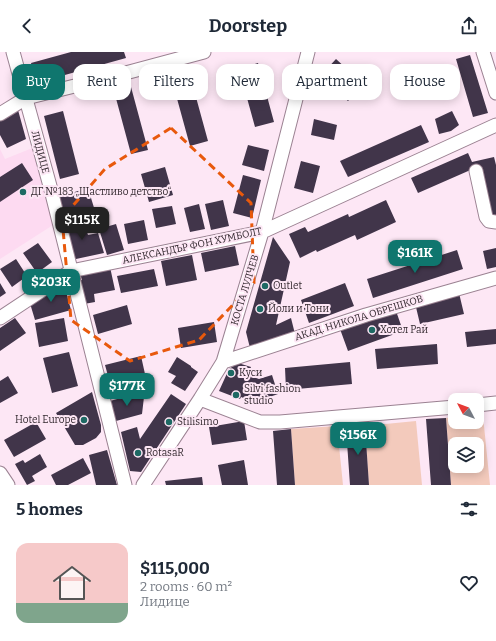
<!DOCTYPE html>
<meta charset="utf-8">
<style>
body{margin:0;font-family:Bitter,serif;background:#f6f6f7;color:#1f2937;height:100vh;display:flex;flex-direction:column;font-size:15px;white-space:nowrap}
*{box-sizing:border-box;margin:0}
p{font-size:13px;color:#747a83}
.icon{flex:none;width:22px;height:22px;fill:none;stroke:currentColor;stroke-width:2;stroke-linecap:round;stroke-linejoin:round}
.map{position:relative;height:433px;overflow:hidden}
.details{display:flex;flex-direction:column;background:#fff;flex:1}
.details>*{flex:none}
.hud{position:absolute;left:12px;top:12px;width:472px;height:36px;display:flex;gap:8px}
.needle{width:26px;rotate:311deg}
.tools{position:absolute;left:448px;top:341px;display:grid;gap:8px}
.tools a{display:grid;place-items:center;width:36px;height:36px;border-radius:8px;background:#fff;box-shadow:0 2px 10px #0003;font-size:20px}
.price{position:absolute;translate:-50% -34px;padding:0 9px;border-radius:8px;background:#0f766e;color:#fff;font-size:13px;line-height:26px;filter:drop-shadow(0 1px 2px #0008)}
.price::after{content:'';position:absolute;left:50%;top:24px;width:12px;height:9px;margin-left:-6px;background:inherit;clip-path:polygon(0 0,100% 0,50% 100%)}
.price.active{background:#222;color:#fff}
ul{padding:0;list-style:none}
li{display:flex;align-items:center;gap:12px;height:100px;padding:0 16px}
li span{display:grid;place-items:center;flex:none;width:112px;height:80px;border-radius:12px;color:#555}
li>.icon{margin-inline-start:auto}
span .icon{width:48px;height:48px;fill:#fffc;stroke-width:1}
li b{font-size:17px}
h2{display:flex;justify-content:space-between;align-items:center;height:48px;padding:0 16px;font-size:17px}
.chip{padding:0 14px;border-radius:12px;background:#fff;box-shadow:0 2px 10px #0003;font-size:14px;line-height:36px}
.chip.active{background:#0f766e;color:#fff}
header{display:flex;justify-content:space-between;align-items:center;height:52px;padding:0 16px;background:#fff;font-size:18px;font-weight:700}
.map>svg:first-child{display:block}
</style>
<header><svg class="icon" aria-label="back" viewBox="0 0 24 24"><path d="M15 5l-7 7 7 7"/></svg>Doorstep<svg class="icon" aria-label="share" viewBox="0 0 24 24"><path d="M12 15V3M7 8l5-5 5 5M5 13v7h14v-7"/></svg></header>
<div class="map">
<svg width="496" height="433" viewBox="0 0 496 433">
<rect width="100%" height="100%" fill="#fde7f5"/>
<path fill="#fddaf1" d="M35 95 53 173 0 207V97L5 107Z"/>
<path fill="#f3cabc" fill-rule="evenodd" d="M477 364H483L490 433H451L446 366 455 365V370H477ZM455 392H477V414H455Z
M416 369 422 433H369L365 374Z
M337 374 343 433H295L291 377Z"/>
<path fill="#41354a" d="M71 0H124L126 6 36 31 31 11Z
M470 3 488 61 473 65 456 7Z
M336 7 348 18 353 12 366 24 358 33 360 36 348 49 337 39 332 44 319 32 328 23 324 20Z
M258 11 274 70 255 75 239 17Z
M191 27 208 89 190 94 173 32Z
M131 35 148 98 131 102 114 39Z
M18 58 26 87 7 96 0 83V67Z
M63 59 79 122 60 127 44 64Z
M452 59 459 73 451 79 439 82 435 67Z
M314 67 337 73 334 88 311 83Z
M421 73 429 90 348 125 340 109Z
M248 93 269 98 264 119 242 113Z
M468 101 472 110 494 105 496 113V167L489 168 475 116 418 141 411 126Z
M301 109 320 114 313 141 294 136Z
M22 111 33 128 0 150V125Z
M165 115 173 143 149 150 141 122Z
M243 123 261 128 252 166 233 161Z
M88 136 95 159 66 168 58 145Z
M223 148 229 174 211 178 205 152Z
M386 148 396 170 357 188 355 183 317 200 316 198 300 206 289 182 305 175 308 180 348 162 349 165Z
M199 152 205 177 190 180 184 156Z
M172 154 176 172 156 176 152 157Z
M83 168 88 183 98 181 104 201 76 207 71 203 63 173Z
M144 168 148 188 128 192 124 172Z
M116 172 124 198 107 203 99 177Z
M273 185 290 210 276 273 291 266 295 282 250 296 246 280Z
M38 191 52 210 37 221 23 201Z
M235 194 239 213 205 220 201 201Z
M496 196V215L487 217 483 199Z
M457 198 463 217 373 246 367 227Z
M192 203 197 228 166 234 161 209Z
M16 207 27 224 12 235 0 217Z
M110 215 115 238 94 242 95 250 84 252 78 229 82 228 80 221Z
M154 217 158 234 121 241 117 224Z
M0 231 6 241 0 245Z
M345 231 354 254 309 271 301 248Z
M62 232 65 236 71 258 35 268 29 248 47 242 49 235Z
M459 241 464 262 420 272 415 251Z
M127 253 132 272 98 282 93 263Z
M395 256 403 279 348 299 340 277Z
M15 266 26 281 0 299V276Z
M64 266 68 289 39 295 35 271Z
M214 270 217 290 181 296 178 276Z
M496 277V292L467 295 465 280Z
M437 292 438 312 377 317 375 297Z
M69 300 78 334 52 341 43 306Z
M141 304 145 322 110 331 105 313Z
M177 305 191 314V315L198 320 185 339 171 331 176 324 168 320Z
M350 310 352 332 286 338 285 316Z
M238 311 251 315 248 323 259 327 272 323 278 342 258 349 257 351 241 345 240 347 219 339 229 317Z
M8 324 18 341 0 351V329Z
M92 340 101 373V380L96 386 83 393H75L56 361Z
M171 342 186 352 141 420 130 419 121 380 137 375 140 387Z
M128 344 144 345 142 362 116 369 110 349Z
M446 366 451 433H431L426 367Z
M244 369 247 388 212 393 209 375Z
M36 370 46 387 14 405 4 388Z
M365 374 369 433H350L346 376Z
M291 377 295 433H277L273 379Z
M107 398 117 433H96L89 403Z
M40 402 47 415 32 424 35 429 27 433 15 412 23 408 25 411Z
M83 406 91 421 68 433H56L51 423Z
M244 408 248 433H222L218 413Z
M202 425 203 433H166L165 429Z"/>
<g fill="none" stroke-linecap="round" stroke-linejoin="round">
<g stroke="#9b8292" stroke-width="15">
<path id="minor" d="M13 0 50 134 125 433
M483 0 496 41
M0 62 26 46 103 27 204 0
M476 119 486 165 489 169 496 170
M0 266 71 219 262 180 496 73
M223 310 366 263 496 226
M200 347 260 370H280L455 355
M477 353 496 351
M0 421 8 433
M143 433 200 347 223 310 262 180 308 0"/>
</g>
<use href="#minor" stroke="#fff" stroke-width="13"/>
</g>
<path fill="none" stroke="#e8590c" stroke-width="3" stroke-dasharray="8 5" stroke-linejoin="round" d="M171 76 251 151 254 231 199 288 130 309 71 268 62 166 105 117Z"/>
<g fill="#1d6963" stroke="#fde7f5" stroke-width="1.5">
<circle cx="23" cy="140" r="4"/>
<circle cx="265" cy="234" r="4"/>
<circle cx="260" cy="257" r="4"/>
<circle cx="372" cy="278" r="4"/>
<circle cx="231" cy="321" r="4"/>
<circle cx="236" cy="343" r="4"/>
<circle cx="84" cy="368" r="4"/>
<circle cx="169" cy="370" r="4"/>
<circle cx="138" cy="401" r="4"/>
</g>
<g text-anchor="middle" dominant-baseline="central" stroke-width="4" stroke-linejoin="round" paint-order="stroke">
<g font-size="10" fill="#32282e" stroke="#fde7f5">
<text transform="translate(40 100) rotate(75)">ЛИДИЦЕ</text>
<text transform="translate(192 194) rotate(-12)">АЛЕКСАНДЪР ФОН ХУМБОЛТ</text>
<text transform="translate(245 238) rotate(-73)">КОСТА ЛУЛЧЕВ</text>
<text transform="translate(359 266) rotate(-17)">АКАД. НИКОЛА ОБРЕШКОВ</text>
</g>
<g font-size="10" fill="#32282e" stroke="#fde7f5" text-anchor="start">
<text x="31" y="140">ДГ №183 „Щастливо детство“</text>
<text x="273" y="234">Outlet</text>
<text x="268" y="257">Йоли и Тони</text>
<text x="380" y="278">Хотел Рай</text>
<text x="239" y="321">Куси</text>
<text x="244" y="337">Silvi fashion<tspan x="244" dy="12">studio</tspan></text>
<text x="76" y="368" text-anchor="end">Hotel Europe</text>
<text x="177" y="370">Stilisimo</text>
<text x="146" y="401">RotasaR</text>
</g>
</g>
</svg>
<div class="tools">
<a><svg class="needle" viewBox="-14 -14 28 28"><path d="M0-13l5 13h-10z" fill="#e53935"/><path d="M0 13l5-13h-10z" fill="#747a83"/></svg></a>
<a><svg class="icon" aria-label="layers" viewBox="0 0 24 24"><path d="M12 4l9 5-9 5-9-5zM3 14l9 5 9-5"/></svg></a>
</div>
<b class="price active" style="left:82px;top:189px">$115K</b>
<b class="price" style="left:415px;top:222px">$161K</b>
<b class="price" style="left:51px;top:251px">$203K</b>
<b class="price" style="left:127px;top:355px">$177K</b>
<b class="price" style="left:358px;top:404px">$156K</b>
<div class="hud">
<a class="chip active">Buy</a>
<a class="chip">Rent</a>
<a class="chip">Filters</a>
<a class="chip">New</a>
<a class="chip">Apartment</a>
<a class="chip">House</a>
</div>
</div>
<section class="details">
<h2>5 homes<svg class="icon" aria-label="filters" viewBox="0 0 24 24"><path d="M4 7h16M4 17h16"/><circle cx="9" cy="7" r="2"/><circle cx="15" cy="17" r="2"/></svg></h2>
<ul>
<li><span style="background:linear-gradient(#f6c9c9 75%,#7fa58c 0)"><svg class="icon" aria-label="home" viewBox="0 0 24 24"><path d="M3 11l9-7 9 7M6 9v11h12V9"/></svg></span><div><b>$115,000</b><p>2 rooms · 60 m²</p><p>Лидице</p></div><svg class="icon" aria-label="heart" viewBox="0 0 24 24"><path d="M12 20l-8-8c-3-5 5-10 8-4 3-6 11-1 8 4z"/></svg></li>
</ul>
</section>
